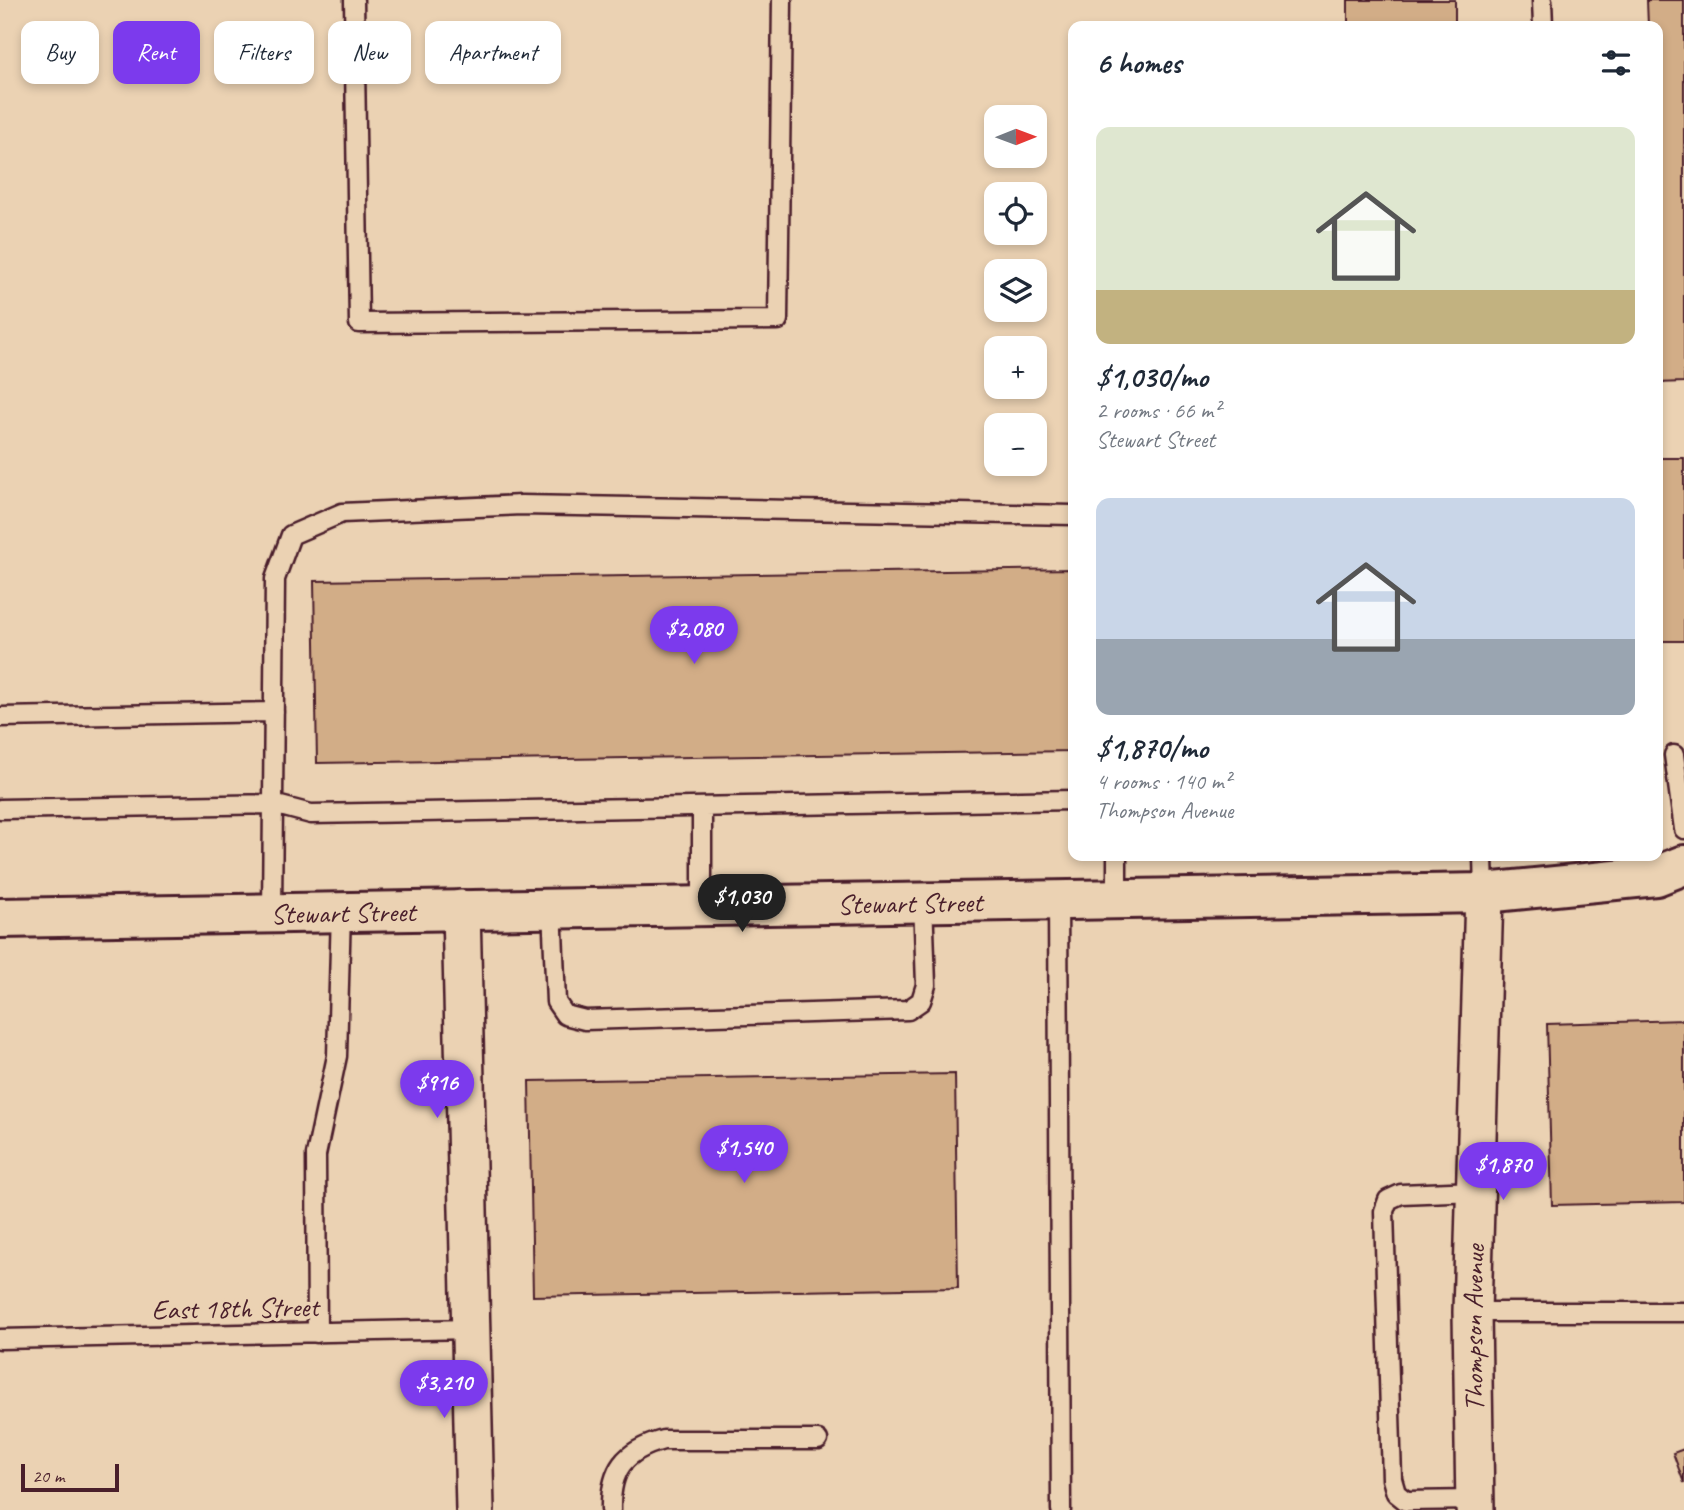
<!DOCTYPE html>
<meta charset="utf-8">
<style>
body{margin:0;font-family:Caveat,sans-serif;background:#f6f6f7;color:#1f2937;height:100vh;display:flex;flex-direction:column;font-size:26px;white-space:nowrap}
*{box-sizing:border-box;margin:0}
p{font-size:23px;color:#747a83}
.icon{flex:none;width:38px;height:38px;fill:none;stroke:currentColor;stroke-width:2;stroke-linecap:round;stroke-linejoin:round}
.map{position:relative;flex:1;overflow:hidden}
.details{position:absolute;left:1068px;top:21px;width:595px;height:840px;display:flex;flex-direction:column;background:#fff;border-radius:14px;box-shadow:0 4px 10px #0003}
.details>*{flex:none}
.hud{position:absolute;left:21px;top:21px;width:665px;height:63px;display:flex;gap:14px}
.needle{width:46px;rotate:89deg}
.controls{position:absolute;left:984px;top:105px;display:grid;gap:14px}
.controls a{display:grid;place-items:center;width:63px;height:63px;border-radius:14px;background:#fff;box-shadow:0 4px 10px #0003;font-size:35px}
.scale{position:absolute;left:21px;bottom:18px;width:98px;box-sizing:border-box;padding-left:7px;border:4px solid #4a1f2b;border-top:0;font-size:19px;line-height:24px;white-space:nowrap;color:#4a1f2b;-webkit-text-stroke:5px #ebd2b3;paint-order:stroke}
.price{position:absolute;translate:-50% -60px;padding:0 16px;border-radius:24px;background:#7c3aed;color:#fff;font-size:23px;line-height:46px;filter:drop-shadow(0 2px 4px #0008)}
.price::after{content:'';position:absolute;left:50%;top:42px;width:21px;height:16px;margin-left:-10px;background:inherit;clip-path:polygon(0 0,100% 0,50% 100%)}
.price.current{background:#222;color:#fff}
ul{padding:0;list-style:none}
li{display:grid;align-content:center;gap:14px;height:371px;padding:0 28px}
li span{display:grid;place-items:center;height:217px;border-radius:14px;color:#555}
li>.icon{margin-inline-start:auto}
span .icon{width:126px;height:126px;fill:#fffc;stroke-width:1}
li b{font-size:30px}
h2{display:flex;justify-content:space-between;align-items:center;height:84px;padding:0 28px;font-size:30px}
.chip{padding:0 24px;border-radius:14px;background:#fff;box-shadow:0 4px 10px #0003;font-size:24px;line-height:63px}
.chip.current{background:#7c3aed;color:#fff}
.map>svg:first-child{display:block}
</style>
<div class="map">
<svg width="1684" height="1510" viewBox="0 0 1684 1510">
<rect width="100%" height="100%" fill="#ebd2b3"/>
<filter id="ink" filterUnits="userSpaceOnUse"><feTurbulence type="fractalNoise" baseFrequency=".0143" numOctaves="2"/><feDisplacementMap in="SourceGraphic" scale="14" xChannelSelector="R" yChannelSelector="G"/><feConvolveMatrix kernelMatrix="1 2 1 2 8 2 1 2 1" color-interpolation-filters="sRGB"/></filter>
<g filter="url(#ink)">
<path fill="#d2ad87" stroke="#4a1f2b" stroke-width="2" d="M1348 0H1455V26H1348Z
M1647 0H1684V382L1657 383V26H1648Z
M1657 458H1684V641H1657Z
M1073 569V751L317 763 314 581Z
M1684 1020V1202L1552 1205 1547 1024Z
M955 1074 958 1288 533 1296 529 1081Z
M1684 1449V1483L1673 1453Z"/>
<g fill="none" stroke-linecap="round" stroke-linejoin="round">
<g stroke="#4a1f2b" stroke-width="23">
<path id="lane" d="M354 0 359 323 778 320 782 0
M1542 0 1543 26
M0 717 274 712
M1674 755 1684 829
M0 809 273 804 311 814 1073 800
M1117 856V897
M1483 856 1484 893
M1058 898 1061 1510
M702 905V807
M552 907 556 1002 565 1015 585 1020 908 1010 921 1001 926 985 923 900
M272 913 275 579 291 535 342 513 521 505 1073 515
M1475 1191 1401 1194 1388 1200 1384 1211 1392 1479 1396 1493 1406 1501 1475 1500
M1472 1312H1684
M317 1333 316 1155 337 1056 341 911
M0 1339 471 1329
M611 1510C610 1470 624 1451 663 1440H818"/>
</g>
<g stroke="#4a1f2b" stroke-width="42">
<g id="street">
<path d="M461 909 475 1510"/>
<path id="s1" d="M1475 1510 1472 1312 1484 893"/>
</g>
</g>
<g stroke="#4a1f2b" stroke-width="44">
<g id="secondary">
<path id="s2" d="M0 918 1484 893 1656 876 1684 865"/>
</g>
</g>
<use href="#lane" stroke="#ebd2b3" stroke-width="18"/>
<use href="#street" stroke="#ebd2b3" stroke-width="37"/>
<use href="#secondary" stroke="#ebd2b3" stroke-width="38"/>
</g>
</g>
<g text-anchor="middle" dominant-baseline="central" stroke-width="7" stroke-linejoin="round" paint-order="stroke">
<g font-size="28" fill="#4a1f2b" stroke="#ebd2b3">
<text stroke="none"><textPath href="#s2" startOffset="910">Stewart Street</textPath></text>
<text stroke="none"><textPath href="#s2" startOffset="343">Stewart Street</textPath></text>
<text transform="translate(235 1308) rotate(-1)">East 18th Street</text>
<text stroke="none"><textPath href="#s1" startOffset="182">Thompson Avenue</textPath></text>
</g>
</g>
</svg>
<div class="controls">
<a><svg class="needle" viewBox="-14 -14 28 28"><path d="M0-13l5 13h-10z" fill="#e53935"/><path d="M0 13l5-13h-10z" fill="#747a83"/></svg></a>
<a><svg class="icon" aria-label="locate" viewBox="0 0 24 24"><circle cx="12" cy="12" r="6"/><path d="M12 2v4M12 18v4M2 12h4M18 12h4"/></svg></a>
<a><svg class="icon" aria-label="layers" viewBox="0 0 24 24"><path d="M12 4l9 5-9 5-9-5zM3 14l9 5 9-5"/></svg></a>
<a>+</a>
<a>−</a>
</div>
<div class="scale">20 m</div>
<b class="price" style="left:694px;top:666px">$2,080</b>
<b class="price current" style="left:742px;top:934px">$1,030</b>
<b class="price" style="left:437px;top:1120px">$916</b>
<b class="price" style="left:744px;top:1185px">$1,540</b>
<b class="price" style="left:1503px;top:1202px">$1,870</b>
<b class="price" style="left:444px;top:1420px">$3,210</b>
<div class="hud">
<a class="chip">Buy</a>
<a class="chip current">Rent</a>
<a class="chip">Filters</a>
<a class="chip">New</a>
<a class="chip">Apartment</a>
</div>
<section class="details">
<h2>6 homes<svg class="icon" aria-label="filters" viewBox="0 0 24 24"><path d="M4 7h16M4 17h16"/><circle cx="9" cy="7" r="2"/><circle cx="15" cy="17" r="2"/></svg></h2>
<ul>
<li><span style="background:linear-gradient(#dfe7d0 75%,#c2b280 0)"><svg class="icon" aria-label="home" viewBox="0 0 24 24"><path d="M3 11l9-7 9 7M6 9v11h12V9"/></svg></span><div><b>$1,030/mo</b><p>2 rooms · 66 m²</p><p>Stewart Street</p></div></li>
<li><span style="background:linear-gradient(#c9d6e8 65%,#9aa5b1 0)"><svg class="icon" aria-label="home" viewBox="0 0 24 24"><path d="M3 11l9-7 9 7M6 9v11h12V9"/></svg></span><div><b>$1,870/mo</b><p>4 rooms · 140 m²</p><p>Thompson Avenue</p></div></li>
</ul>
</section>
</div>
